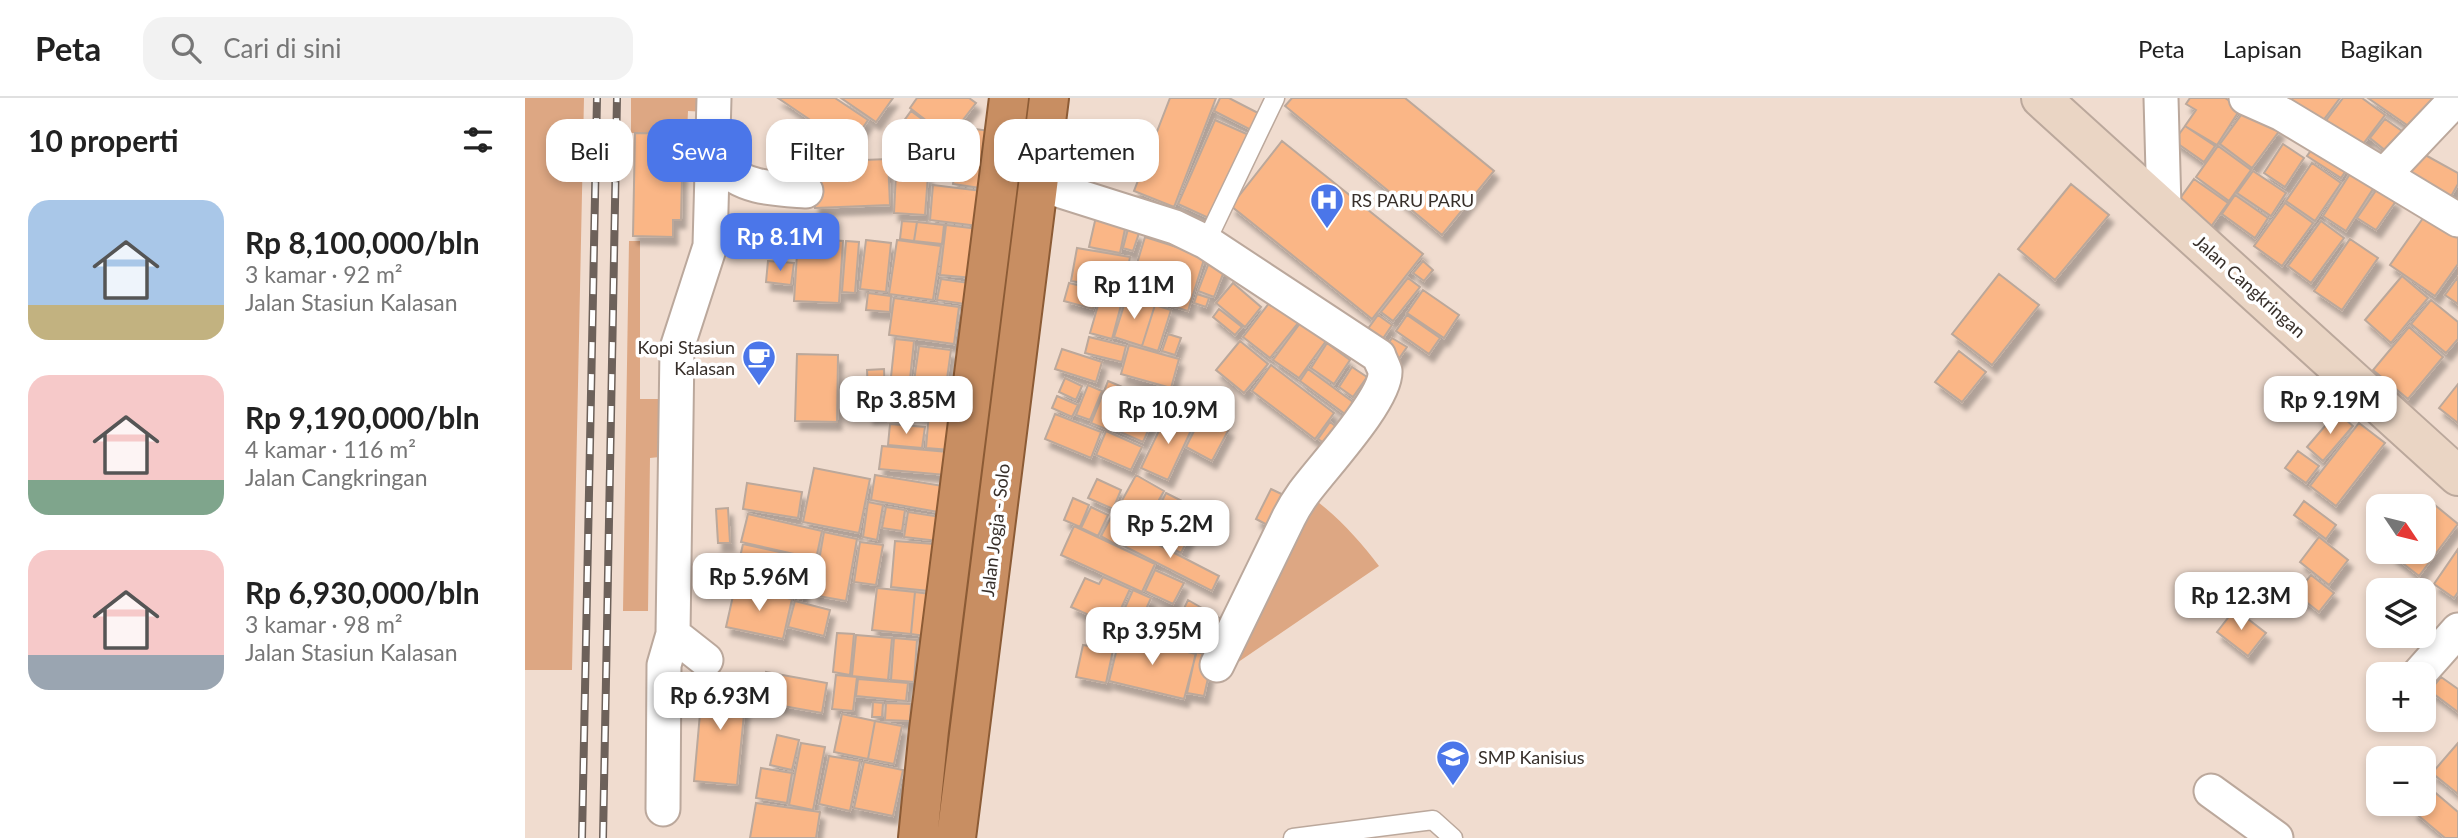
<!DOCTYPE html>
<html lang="id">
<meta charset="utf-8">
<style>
body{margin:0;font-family:Lato,sans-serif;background:#f2f2f2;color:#222;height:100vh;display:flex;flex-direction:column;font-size:26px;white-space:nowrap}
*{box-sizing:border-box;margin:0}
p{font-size:23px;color:#767676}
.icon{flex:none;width:38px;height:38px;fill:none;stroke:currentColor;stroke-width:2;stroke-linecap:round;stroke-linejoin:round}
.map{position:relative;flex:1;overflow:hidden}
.details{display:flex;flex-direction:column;background:#fff;width:525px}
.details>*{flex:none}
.banner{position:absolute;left:21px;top:21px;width:665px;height:63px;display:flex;gap:14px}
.needle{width:46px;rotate:125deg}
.tools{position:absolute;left:1841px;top:396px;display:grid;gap:14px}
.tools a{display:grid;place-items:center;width:70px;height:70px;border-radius:14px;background:#fff;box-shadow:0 4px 10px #0003;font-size:35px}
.price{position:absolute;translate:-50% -60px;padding:0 16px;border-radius:14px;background:#fff;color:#222;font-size:23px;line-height:46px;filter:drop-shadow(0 2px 4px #0008)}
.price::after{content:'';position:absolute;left:50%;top:42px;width:21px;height:16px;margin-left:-10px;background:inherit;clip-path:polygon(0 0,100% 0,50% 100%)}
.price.active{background:#4b76e9;color:#fff}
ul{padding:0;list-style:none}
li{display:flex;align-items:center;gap:21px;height:175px;padding:0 28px}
li span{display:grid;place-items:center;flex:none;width:196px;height:140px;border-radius:21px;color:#555}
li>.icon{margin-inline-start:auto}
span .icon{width:84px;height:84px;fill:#fffc;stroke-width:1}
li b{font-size:30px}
h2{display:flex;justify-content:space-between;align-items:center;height:84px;padding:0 28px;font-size:30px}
.tag{padding:0 24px;border-radius:21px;background:#fff;box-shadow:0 4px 10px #0003;font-size:24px;line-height:63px}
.tag.active{background:#4b76e9;color:#fff}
header{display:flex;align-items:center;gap:42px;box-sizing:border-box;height:98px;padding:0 35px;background:#fff;border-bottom:2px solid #e0e0e0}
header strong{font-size:33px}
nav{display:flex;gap:38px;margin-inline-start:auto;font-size:24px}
.search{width:490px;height:63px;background:#f2f2f2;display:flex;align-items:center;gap:18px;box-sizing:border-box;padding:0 24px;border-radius:21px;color:#767676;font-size:26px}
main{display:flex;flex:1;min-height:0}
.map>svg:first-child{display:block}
</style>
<header>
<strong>Peta</strong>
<div class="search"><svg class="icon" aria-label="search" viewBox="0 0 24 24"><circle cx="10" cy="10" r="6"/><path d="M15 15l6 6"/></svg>Cari di sini</div>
<nav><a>Peta</a><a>Lapisan</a><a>Bagikan</a></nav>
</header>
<main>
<section class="details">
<h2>10 properti<svg class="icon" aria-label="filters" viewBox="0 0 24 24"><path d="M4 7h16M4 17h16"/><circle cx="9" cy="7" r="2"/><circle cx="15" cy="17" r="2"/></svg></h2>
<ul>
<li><span style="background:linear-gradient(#a9c7e8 75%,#c2b280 0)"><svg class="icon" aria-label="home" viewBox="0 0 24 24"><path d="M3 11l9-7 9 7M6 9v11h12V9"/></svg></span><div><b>Rp 8,100,000/bln</b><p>3 kamar · 92 m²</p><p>Jalan Stasiun Kalasan</p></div></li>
<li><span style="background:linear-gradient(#f6c9c9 75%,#7fa58c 0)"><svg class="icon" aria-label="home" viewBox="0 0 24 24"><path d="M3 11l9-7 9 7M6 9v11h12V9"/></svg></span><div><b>Rp 9,190,000/bln</b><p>4 kamar · 116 m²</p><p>Jalan Cangkringan</p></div></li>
<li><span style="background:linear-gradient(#f6c9c9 75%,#9aa5b1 0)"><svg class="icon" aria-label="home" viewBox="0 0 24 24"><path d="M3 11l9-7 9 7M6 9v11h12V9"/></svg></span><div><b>Rp 6,930,000/bln</b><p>3 kamar · 98 m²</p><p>Jalan Stasiun Kalasan</p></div></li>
</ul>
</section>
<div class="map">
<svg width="1933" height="740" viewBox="0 0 1933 740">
<defs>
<filter id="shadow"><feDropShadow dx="4.5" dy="8" stdDeviation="2" flood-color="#0004"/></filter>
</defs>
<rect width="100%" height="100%" fill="#f0dccf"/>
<path fill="#dda783" d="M0 0H59L47 572H0Z
M106 0H183L182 14 163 13 162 36 106 35Z
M104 143H115V301H144V358L125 360 123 513H98Z
M786 399C813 418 834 442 854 468L706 569Z"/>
<path fill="#fab686" stroke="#bba89b" stroke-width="2" filter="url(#shadow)" d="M253 0H310L343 22 325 49Z
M316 0H368L351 24Z
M392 0H444L451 5 424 40 385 10Z
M645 0H691L649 109 609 93Z
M695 0H704L735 16 726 32 689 13Z
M767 0H880L969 73 917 137 760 8Z
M1665 0H1700L1716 10 1692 47 1660 28 1671 12 1661 6Z
M1768 0H1815L1794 28 1764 6Z
M1818 0H1837L1860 17 1835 50 1800 24Z
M1843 0H1906L1915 7 1895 36Z
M1722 9 1755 32 1727 70 1695 46Z
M386 13 431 46 413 71 368 38Z
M1860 21 1877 33 1861 53 1845 40Z
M690 22 724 37 688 122 653 106Z
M1660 28 1690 48 1679 64 1649 43Z
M437 29 478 35 469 92 428 86Z
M110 35 158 36 156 122H148V139L108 138Z
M1794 41 1827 63 1816 80 1782 58Z
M757 43 898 156 847 221 706 108Z
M1758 46 1779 60 1760 89 1739 75Z
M1693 48 1726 72 1704 103 1671 79Z
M1893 53 1933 75V86L1920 109 1876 85Z
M363 61 365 107 290 110 289 64Z
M1787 65 1816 85 1790 123 1761 103Z
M1832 65 1855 80 1821 133 1798 118Z
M1728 73 1761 95 1746 118 1712 95Z
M371 75 403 77 400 117 369 115Z
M1669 81 1703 105 1685 130 1651 106Z
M1546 86 1584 117 1530 182 1493 151Z
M408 87 457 93 453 128 405 122Z
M1852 91 1871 103 1851 132 1832 120Z
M1710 97 1743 120 1730 140 1697 116Z
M1760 105 1788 125 1757 168 1729 148Z
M573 110 603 116 595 155 564 149Z
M1903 113 1933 133V166L1910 198 1865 167Z
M377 123 392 124 389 143 375 141Z
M1796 123 1819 140 1786 185 1763 168Z
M392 124 419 127 417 146 389 143Z
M421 127 454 131 449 180 415 177Z
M603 131 614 135 608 153 598 150Z
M620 139 680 158 663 213 603 195Z
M273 140 318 143 314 205 269 203Z
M1825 141 1853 160 1817 212 1789 193Z
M341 142 366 145 361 194 335 191Z
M372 142 416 148 408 202 364 196Z
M321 143 334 144 330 195 317 194Z
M552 150 605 159 599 192 546 183Z
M687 157 703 163 689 199 673 193Z
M243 163 269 165 266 187 241 184Z
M898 163 908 172 899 183 888 175Z
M1474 176 1514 207 1467 267 1427 236Z
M1877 178 1903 200 1866 245 1840 222Z
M1933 179V206L1920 197Z
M883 180 895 189 868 223 856 214Z
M416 181 444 185 440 206 412 202Z
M544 185 573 192 568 211 539 203Z
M708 185 736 209 720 229 691 205Z
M578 190 599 196 587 241 565 235Z
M898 192 934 217 919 240 882 215Z
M343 195 366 198 365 214 341 212Z
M672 196 684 200 681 209 669 205Z
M602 198 630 207 617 248 589 239Z
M369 200 434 209 429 246 364 237Z
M1906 202 1933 224V241L1921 255 1886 226Z
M745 204 773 225 745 260 718 239Z
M630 207 646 212 633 253 617 248Z
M694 211 717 229 710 237 688 219Z
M853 217 867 227 857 242 842 232Z
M882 217 915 240 904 256 871 233Z
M776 224 801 243 774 280 748 262Z
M1884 229 1918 259 1883 301 1848 272Z
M643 236 656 240 650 257 637 253Z
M564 239 601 248 597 264 560 255Z
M867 240 882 249 873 262 859 252Z
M370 241 389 243 385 281 366 279Z
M715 243 743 266 719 295 691 272Z
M802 245 825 262 809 286 786 270Z
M604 247 654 261 646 290 596 276Z
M394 248 426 252 421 288 389 283Z
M537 251 577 264 571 284 530 271Z
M1434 253 1461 274 1437 304 1410 284Z
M272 256 313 257 312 324 270 323Z
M746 267 809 315 790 341 727 293Z
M827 269 842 279 828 299 814 289Z
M359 271 361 317 344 318 342 272Z
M783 271 828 304 820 316 775 283Z
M540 280 557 288 551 302 534 294Z
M583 283 600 290 583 332 566 325Z
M366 284 384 285 382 325 363 323Z
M1933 286V325L1914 310Z
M563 287 577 293 565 322 551 317Z
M389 291 402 292 400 317 386 315Z
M406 291 432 293 426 352 401 350Z
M532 298 553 307 547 319 527 310Z
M600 300 631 315 618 344 586 330Z
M643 314 669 326 643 382 616 370Z
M1812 314 1828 328 1798 363 1782 349Z
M530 316 576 334 566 360 520 341Z
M677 317 704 331 687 363 661 349Z
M805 324 817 333 805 349 793 341Z
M1834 325 1860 345 1811 408 1785 388Z
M365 326 400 329 397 350 363 347Z
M581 333 617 349 606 372 571 357Z
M357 348 423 354 421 377 354 371Z
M1773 353 1794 368 1781 385 1760 370Z
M289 370 345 381 334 435 278 424Z
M350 377 418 388 413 414 346 402Z
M611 377 639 393 617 432 589 417Z
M572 381 596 392 588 411 563 400Z
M222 385 277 394 273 420 218 411Z
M746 391 765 400 750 431 731 421Z
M641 395 677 413 656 455 620 437Z
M548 400 564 407 555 429 539 422Z
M1779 403 1811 427 1801 441 1769 417Z
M1905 403 1933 426 1894 478 1866 456 1868 453H1899V412Z
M343 404 358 407 352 442 338 439Z
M361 409 380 412 377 433 357 430Z
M566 409 583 417 573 438 556 430Z
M203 410 205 445H193L191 411Z
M383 414 416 419 413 443 379 439Z
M223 416 297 433 291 461 216 444Z
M586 419 600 426 590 446 576 438Z
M549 428 630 466 617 494 536 457Z
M603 431 694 478 687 493 595 446Z
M299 434 332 441 321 503 288 497Z
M1794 439 1823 462 1804 487 1775 464Z
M370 443 409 446 404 493 366 489Z
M335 444 358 447 351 487 329 484Z
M218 446 286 461 277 501 209 486Z
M1933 451V494L1929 500 1909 486Z
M630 472 659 485 648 506 620 493Z
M1786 477 1809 495 1794 514 1771 496Z
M578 479 605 491 588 528 546 509 560 480 574 486Z
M210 489 267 501 258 541 201 529Z
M352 490 390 494 386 536 347 532Z
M608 492 626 500 617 520 599 512Z
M390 494 405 496 400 538 386 536Z
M663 502 703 525 692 547 651 527Z
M270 503 305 512 299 538 263 529Z
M1710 511 1741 535 1723 558 1692 534Z
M597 517 612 523 609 532 593 527Z
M626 526 654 532 651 549 622 543Z
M312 535 329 536 325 577 308 574Z
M331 537 367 540 363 582 327 578Z
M595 538 671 556 659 601 584 583Z
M369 540 392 542 389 584 366 582Z
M558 547 588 552 581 585 551 579Z
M671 554 688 558 679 598 662 595Z
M241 574 302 585 297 615 236 604Z
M311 577 332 579 328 613 307 611Z
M1916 579 1933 591V614L1905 593Z
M333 581 383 585 381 603 331 598Z
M178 582 222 586 212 687 169 683Z
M348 604 358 605 357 619H347Z
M361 605 386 606 385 623 360 622Z
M317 616 350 623 343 661 309 654Z
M350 623 377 628 369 666 343 661Z
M252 637 274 642 267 672 245 667Z
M276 645 300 649 288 712 264 707Z
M1933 645V696L1907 675Z
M304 658 335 663 325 713 294 706Z
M339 664 378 672 368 718 329 710Z
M236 670 267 675 262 705 231 700Z
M1906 691 1933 714V740H1920L1888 713 1894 705H1899V700Z
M231 705 295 714 291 740H225Z"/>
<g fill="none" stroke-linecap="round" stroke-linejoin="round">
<g stroke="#bba89c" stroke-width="21">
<path id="service" d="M681 144 750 0
M768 740 908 722 928 740"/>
</g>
<g stroke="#bba89c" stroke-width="37">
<path id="minor" d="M1636 0 1639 110
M1721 0 1757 16 1933 122
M188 46C190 52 193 61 197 67 216 91 254 91 281 93
M1859 77 1932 0
M514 86 650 129 681 144 854 258C855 262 859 269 860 273 862 301 795 372 778 396 773 403 768 411 764 419L692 567
M148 536 181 562
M1894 576 1933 532
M1686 693 1751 740
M138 711 139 567 148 536 152 250 185 148 189 0"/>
</g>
<g stroke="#bba89c" stroke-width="42">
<path id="secondary" d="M1516 0 1933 378"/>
</g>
<g stroke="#8c5b35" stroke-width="42">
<path id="trunk" d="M393 740 404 632 484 0
M431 740 524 0"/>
</g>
<use href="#service" stroke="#fff" stroke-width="18"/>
<use href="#minor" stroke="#fff" stroke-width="33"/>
<use href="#secondary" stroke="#ead5c4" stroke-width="38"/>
<use href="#trunk" stroke="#c88e62" stroke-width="38"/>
<g stroke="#6d615a" stroke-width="8">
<path id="rail" d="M57 740 72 0
M78 740 92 0"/>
</g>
<use href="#rail" stroke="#fff" stroke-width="5" stroke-dasharray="16" stroke-linecap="butt"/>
</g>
<defs>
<g id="hospital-pin" transform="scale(1.75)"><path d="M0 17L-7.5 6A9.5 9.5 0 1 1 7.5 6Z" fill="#4b76e9" stroke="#fff"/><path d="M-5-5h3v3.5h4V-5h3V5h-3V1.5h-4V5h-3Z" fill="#fff"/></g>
<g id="cafe-pin" transform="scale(1.75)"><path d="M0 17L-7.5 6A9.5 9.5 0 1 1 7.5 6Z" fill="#4b76e9" stroke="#fff"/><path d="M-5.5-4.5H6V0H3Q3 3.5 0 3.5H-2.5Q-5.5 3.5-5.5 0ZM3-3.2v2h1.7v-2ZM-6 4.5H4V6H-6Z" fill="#fff"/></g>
<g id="school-pin" transform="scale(1.75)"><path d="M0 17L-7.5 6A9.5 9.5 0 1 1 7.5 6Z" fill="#4b76e9" stroke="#fff"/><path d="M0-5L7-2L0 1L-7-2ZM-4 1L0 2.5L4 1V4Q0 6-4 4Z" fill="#fff"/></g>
</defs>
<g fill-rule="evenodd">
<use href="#hospital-pin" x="802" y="102"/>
<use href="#cafe-pin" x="234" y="259"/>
<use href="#school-pin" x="928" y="659"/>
</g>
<g text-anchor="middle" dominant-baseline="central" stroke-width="7" stroke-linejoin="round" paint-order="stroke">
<g font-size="18" fill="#372f2a" stroke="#fff" text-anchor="start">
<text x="826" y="102">RS PARU PARU</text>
<text x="210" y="249" text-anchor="end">Kopi Stasiun<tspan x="210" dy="21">Kalasan</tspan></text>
<text x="953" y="659">SMP Kanisius</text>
</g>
<g font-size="18" fill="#372f2a" stroke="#fff">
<text transform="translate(1725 188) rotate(42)">Jalan Cangkringan</text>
<text transform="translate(470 432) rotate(-83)">Jalan Jogja - Solo</text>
</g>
</g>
</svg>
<div class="tools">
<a><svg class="needle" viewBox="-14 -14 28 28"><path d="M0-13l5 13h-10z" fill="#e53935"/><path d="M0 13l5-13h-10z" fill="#767676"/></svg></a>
<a><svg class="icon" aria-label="layers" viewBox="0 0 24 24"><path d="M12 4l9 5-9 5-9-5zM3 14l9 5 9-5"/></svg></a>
<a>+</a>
<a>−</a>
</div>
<b class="price active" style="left:255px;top:175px">Rp 8.1M</b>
<b class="price" style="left:609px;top:223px">Rp 11M</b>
<b class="price" style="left:381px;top:338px">Rp 3.85M</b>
<b class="price" style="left:1805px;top:338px">Rp 9.19M</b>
<b class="price" style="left:643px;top:348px">Rp 10.9M</b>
<b class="price" style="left:645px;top:462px">Rp 5.2M</b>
<b class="price" style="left:234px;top:515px">Rp 5.96M</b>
<b class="price" style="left:1716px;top:534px">Rp 12.3M</b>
<b class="price" style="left:627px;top:569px">Rp 3.95M</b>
<b class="price" style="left:195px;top:634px">Rp 6.93M</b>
<div class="banner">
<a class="tag">Beli</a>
<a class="tag active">Sewa</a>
<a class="tag">Filter</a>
<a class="tag">Baru</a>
<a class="tag">Apartemen</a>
</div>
</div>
</main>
